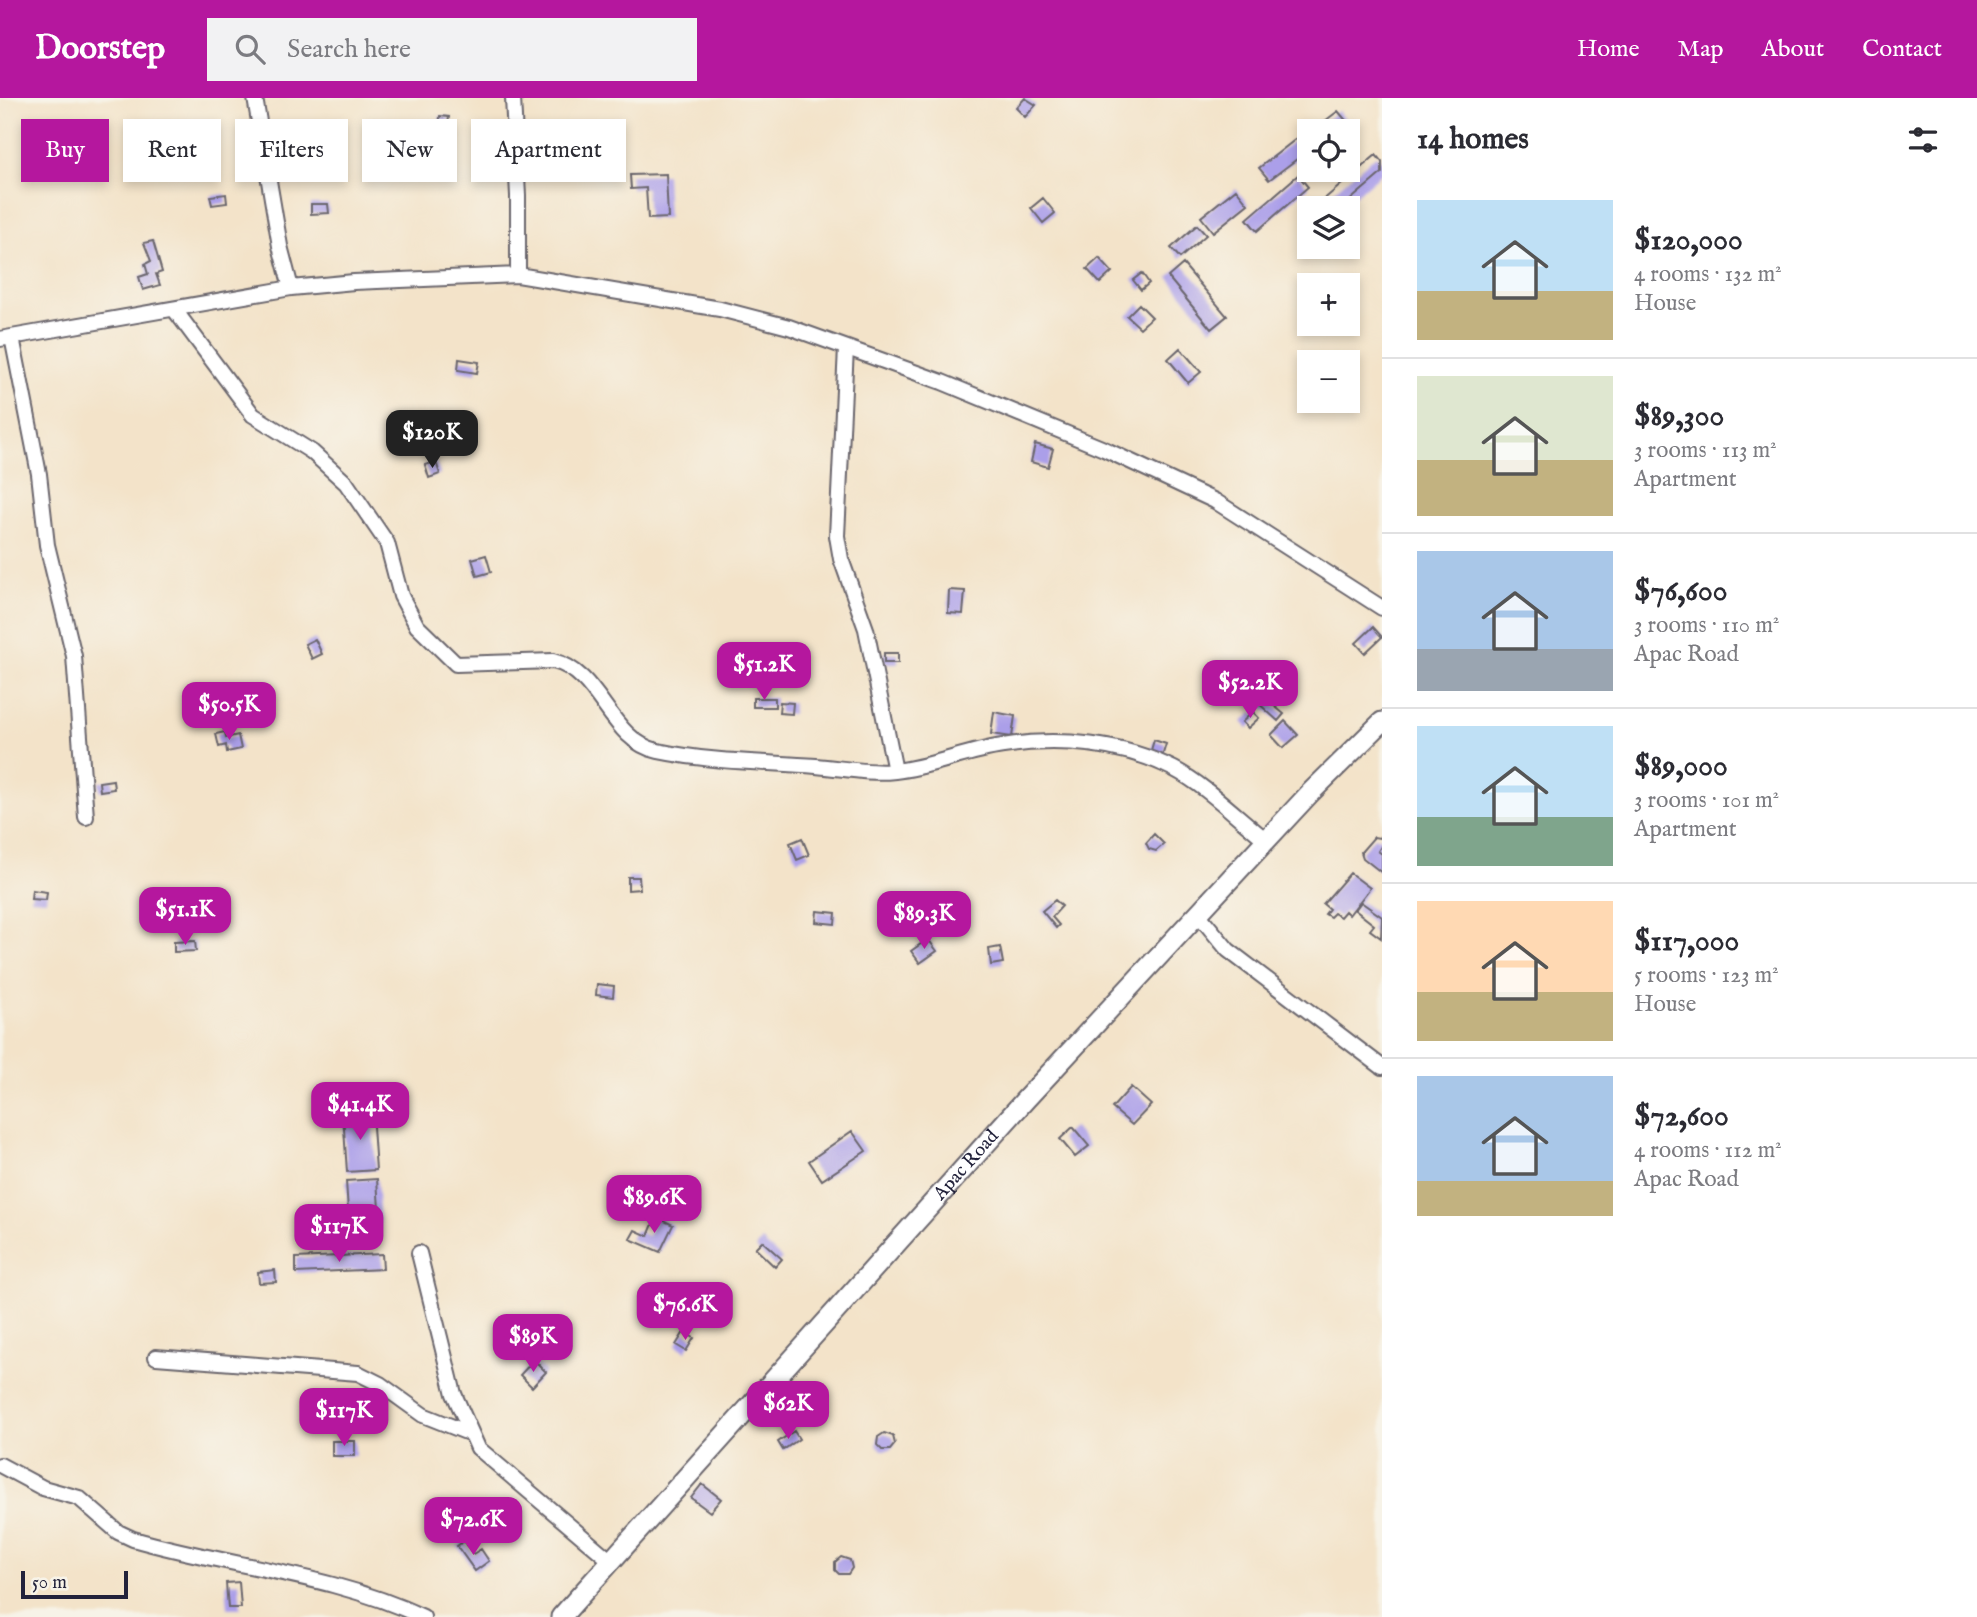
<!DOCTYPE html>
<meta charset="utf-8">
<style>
body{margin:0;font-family:"IM FELL English",serif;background:#f2f2f3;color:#2b2b33;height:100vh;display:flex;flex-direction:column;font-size:26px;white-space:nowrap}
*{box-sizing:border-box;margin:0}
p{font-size:23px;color:#7c7c81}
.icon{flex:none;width:38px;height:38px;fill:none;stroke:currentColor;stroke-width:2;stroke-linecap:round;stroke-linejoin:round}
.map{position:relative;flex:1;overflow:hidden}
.sheet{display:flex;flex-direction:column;background:#fff;width:595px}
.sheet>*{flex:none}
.top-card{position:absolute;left:21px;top:21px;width:665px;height:63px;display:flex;gap:14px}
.controls{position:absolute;left:1297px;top:21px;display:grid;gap:14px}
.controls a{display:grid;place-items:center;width:63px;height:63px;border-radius:0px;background:#fff;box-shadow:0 4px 10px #0003;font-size:35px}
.scale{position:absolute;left:21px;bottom:18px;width:107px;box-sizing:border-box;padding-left:7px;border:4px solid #22223b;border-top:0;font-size:19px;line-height:24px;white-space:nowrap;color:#22223b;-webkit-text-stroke:5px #f7f3e8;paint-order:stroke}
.price{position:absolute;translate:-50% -60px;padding:0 16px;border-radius:14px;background:#b5179e;color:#fff;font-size:23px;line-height:46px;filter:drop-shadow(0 2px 4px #0008)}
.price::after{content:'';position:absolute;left:50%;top:42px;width:21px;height:16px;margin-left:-10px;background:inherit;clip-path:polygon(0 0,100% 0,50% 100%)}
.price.on{background:#222;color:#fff}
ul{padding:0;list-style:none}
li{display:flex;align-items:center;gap:21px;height:175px;padding:0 35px}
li+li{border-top:2px solid #e1e1e2}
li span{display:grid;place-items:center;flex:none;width:196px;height:140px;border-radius:0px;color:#555}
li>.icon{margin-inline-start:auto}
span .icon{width:84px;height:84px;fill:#fffc;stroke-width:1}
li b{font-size:30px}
h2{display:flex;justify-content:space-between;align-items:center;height:84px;padding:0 35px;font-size:30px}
.tag{padding:0 24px;border-radius:0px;background:#fff;box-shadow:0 4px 10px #0003;font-size:24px;line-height:63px}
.tag.on{background:#b5179e;color:#fff}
header{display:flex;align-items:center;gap:42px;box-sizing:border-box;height:98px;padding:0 35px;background:#b5179e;color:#fff}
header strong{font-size:33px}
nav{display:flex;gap:38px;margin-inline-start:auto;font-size:24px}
.search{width:490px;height:63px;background:#f2f2f3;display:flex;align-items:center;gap:18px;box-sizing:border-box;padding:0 24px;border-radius:0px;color:#7c7c81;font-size:26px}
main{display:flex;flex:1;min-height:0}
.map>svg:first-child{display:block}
</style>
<header>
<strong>Doorstep</strong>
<div class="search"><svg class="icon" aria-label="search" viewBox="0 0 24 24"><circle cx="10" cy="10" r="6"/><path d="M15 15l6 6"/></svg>Search here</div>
<nav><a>Home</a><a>Map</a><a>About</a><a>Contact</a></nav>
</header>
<main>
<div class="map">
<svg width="1382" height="1519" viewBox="0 0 1382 1519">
<rect width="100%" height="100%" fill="#f7f3e8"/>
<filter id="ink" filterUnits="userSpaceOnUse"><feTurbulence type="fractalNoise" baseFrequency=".0143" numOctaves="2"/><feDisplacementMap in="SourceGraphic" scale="14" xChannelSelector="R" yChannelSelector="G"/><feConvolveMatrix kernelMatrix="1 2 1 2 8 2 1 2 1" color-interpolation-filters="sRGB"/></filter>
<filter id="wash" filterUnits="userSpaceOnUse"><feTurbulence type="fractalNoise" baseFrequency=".00686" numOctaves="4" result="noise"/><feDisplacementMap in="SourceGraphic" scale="28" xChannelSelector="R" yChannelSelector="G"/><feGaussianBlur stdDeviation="1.57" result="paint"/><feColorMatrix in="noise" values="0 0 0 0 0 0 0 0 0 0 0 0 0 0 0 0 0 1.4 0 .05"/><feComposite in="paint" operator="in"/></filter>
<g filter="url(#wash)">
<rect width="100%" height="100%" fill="#f3e3c9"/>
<g id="blocks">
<path fill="#ab9fe9" d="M1025 0 1036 7 1025 19 1016 10Z
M1338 13 1349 26 1339 33H1312Z
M440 18 449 19 447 34 439 33Z
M392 31 393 40 378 41 377 32Z
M1301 37 1309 52 1269 82 1259 70Z
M1376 57 1382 64V75L1341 110H1329L1322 103Z
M666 76 668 120 648 121 646 90 631 91 630 77Z
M1298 77 1308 89 1257 133 1247 121Z
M1236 91 1248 106 1213 134 1201 119Z
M226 96 227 105 212 107 210 98Z
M1043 100 1055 115 1043 125 1031 110Z
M311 106H328L329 115 311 116Z
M1197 127 1206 137 1180 160 1171 150Z
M153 143 162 174 156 176 160 187 143 192 139 179 148 176 145 166 151 163 144 145Z
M1099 160 1112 174 1100 185 1087 171Z
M1183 166 1227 218 1211 231 1168 179Z
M1142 175 1149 185 1141 192 1133 182Z
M1139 206 1152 219 1140 230 1127 218Z
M1180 250 1201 274 1188 285 1168 261Z
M459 261 479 264 477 275 458 272Z
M1035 346 1053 351 1048 369 1031 364Z
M436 364 440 376 429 380 425 367Z
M486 457 491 474 477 478 472 461Z
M949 492 965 493 963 516 948 515Z
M1373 529 1382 539 1365 555 1356 545Z
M315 541 322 556 312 561 305 546Z
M884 555H898V565H884Z
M1261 597 1284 616 1278 623 1256 603Z
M753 600H775V609H753Z
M780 604 793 605 792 616 779 615Z
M994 614 1015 618 1012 639 991 636Z
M1253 614 1259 620 1248 630 1242 624Z
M1285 623 1298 637 1283 650 1271 637Z
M225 634 226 640 238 637 241 651 227 654 226 647 219 649 216 636Z
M1154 642 1166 646 1161 662 1149 659Z
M113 682 114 691 100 693 99 684Z
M1154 736 1164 746 1156 753 1149 751 1146 745Z
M1382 736V747L1378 753 1382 756V775L1363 760 1361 754 1374 739 1379 740Z
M802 740 809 757 797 762 790 745Z
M1350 775 1370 790 1349 817 1345 813 1340 819 1334 815 1330 819 1325 816 1329 811 1323 806Z
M628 779H639L640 791 628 792Z
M32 792 47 794 46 802 31 801Z
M1055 802 1062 808 1052 819 1059 827 1056 830 1042 813Z
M1361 804 1382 819 1381 840 1370 832 1374 827 1355 812Z
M817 813 836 815 835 826 816 824Z
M928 841 937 853 920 865 911 853Z
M195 843 196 853 174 854V844Z
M1000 849 1003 865 991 867 989 851Z
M597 886 614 888 613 899 596 897Z
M1131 989 1151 1007 1132 1027 1112 1010Z
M372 1014 376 1072 347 1074 343 1016Z
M1073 1029 1089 1048 1075 1059 1060 1041Z
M852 1033 866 1053 822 1082 809 1063Z
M377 1081 381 1141 350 1143 346 1083Z
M656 1119 673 1127 660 1154 630 1141 635 1132 648 1138Z
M762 1143 782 1161 775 1169 755 1150Z
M382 1156 383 1171 296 1175V1160Z
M275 1172 276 1184 259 1185 258 1174Z
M684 1234 694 1240 686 1253 676 1247Z
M534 1262 546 1274 532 1289 520 1277Z
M794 1333 799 1341 783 1352 778 1344Z
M884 1335 893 1338 895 1346 890 1352H882L877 1347 878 1339Z
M332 1343H355V1358H332Z
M702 1386 721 1401 710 1414 691 1400Z
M464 1443 473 1456 481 1451 489 1463 475 1473 457 1448Z
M841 1459 850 1462 852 1470 848 1476H839L835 1472V1464Z
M239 1484 241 1510H228L226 1485Z"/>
</g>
</g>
<g filter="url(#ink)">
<use href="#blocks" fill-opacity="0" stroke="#6b666d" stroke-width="2"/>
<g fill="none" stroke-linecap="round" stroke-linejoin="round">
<g stroke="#6b666d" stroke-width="18">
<path id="minor" d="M255 0 280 148 291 190
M513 0 518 98V177
M174 211 253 317 312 354 346 385 387 445 401 498 417 528 456 566 553 563C601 574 609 643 658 653 710 664 763 664 816 668 842 670 869 676 895 673 932 669 966 653 1003 648 1058 639 1124 645 1174 671 1205 687 1238 720 1266 742
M12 239 39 376 47 447 74 558 86 719
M0 241 291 190 354 184 518 177 720 211 789 229 942 284 1104 351 1215 403 1382 510
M846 250 837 438 841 461 866 531 895 673
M1199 817 1228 852 1382 969
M419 1155 454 1296 478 1350 611 1463
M156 1259 358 1275 380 1286 423 1317 471 1336
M0 1367 43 1390 79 1400 118 1434 133 1441C230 1469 332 1476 423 1519"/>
</g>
<g stroke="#6b666d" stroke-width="23">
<g id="major">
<path id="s1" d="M561 1519 1026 1001 1311 694 1382 624"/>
</g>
</g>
<use href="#minor" stroke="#fff" stroke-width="14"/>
<use href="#major" stroke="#fff" stroke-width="19"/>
</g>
</g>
<g text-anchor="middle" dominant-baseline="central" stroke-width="6" stroke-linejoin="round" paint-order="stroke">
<g font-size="19" fill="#22223b" stroke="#f7f3e8">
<text stroke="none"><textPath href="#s1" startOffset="607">Apac Road</textPath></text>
</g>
</g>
</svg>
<div class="controls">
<a><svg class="icon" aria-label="locate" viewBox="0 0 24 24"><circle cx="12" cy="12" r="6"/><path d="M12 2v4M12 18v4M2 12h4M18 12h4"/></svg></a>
<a><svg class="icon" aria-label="layers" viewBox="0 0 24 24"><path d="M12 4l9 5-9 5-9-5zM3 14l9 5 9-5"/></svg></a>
<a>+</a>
<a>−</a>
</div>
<div class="scale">50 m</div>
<b class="price on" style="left:432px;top:372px">$120K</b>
<b class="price" style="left:764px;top:604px">$51.2K</b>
<b class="price" style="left:1250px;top:622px">$52.2K</b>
<b class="price" style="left:229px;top:644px">$50.5K</b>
<b class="price" style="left:185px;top:849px">$51.1K</b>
<b class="price" style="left:924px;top:853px">$89.3K</b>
<b class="price" style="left:360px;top:1044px">$41.4K</b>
<b class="price" style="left:654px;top:1137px">$89.6K</b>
<b class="price" style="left:339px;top:1166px">$117K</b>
<b class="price" style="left:685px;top:1244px">$76.6K</b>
<b class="price" style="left:533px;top:1276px">$89K</b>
<b class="price" style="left:788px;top:1343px">$62K</b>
<b class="price" style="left:344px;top:1350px">$117K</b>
<b class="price" style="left:473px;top:1459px">$72.6K</b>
<div class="top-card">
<a class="tag on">Buy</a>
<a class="tag">Rent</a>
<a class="tag">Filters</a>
<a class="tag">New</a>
<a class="tag">Apartment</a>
</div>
</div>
<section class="sheet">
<h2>14 homes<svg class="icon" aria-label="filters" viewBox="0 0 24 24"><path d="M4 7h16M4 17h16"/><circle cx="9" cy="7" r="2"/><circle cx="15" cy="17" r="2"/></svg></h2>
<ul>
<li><span style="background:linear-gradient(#bfe0f5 65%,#c2b280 0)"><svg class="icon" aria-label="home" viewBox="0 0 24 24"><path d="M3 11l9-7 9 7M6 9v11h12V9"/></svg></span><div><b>$120,000</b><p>4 rooms · 132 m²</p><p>House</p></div></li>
<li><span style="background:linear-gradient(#dfe7d0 60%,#c2b280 0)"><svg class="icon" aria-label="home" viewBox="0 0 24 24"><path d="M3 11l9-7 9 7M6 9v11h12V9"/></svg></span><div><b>$89,300</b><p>3 rooms · 113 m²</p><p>Apartment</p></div></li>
<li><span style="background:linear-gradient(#a9c7e8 70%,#9aa5b1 0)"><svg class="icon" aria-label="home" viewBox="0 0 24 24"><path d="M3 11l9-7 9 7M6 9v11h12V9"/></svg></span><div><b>$76,600</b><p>3 rooms · 110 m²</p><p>Apac Road</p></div></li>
<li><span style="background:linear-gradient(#bfe0f5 65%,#7fa58c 0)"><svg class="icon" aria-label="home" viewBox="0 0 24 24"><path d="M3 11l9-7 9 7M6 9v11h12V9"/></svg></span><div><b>$89,000</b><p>3 rooms · 101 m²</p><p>Apartment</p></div></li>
<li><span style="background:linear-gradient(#ffd9b3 65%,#c2b280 0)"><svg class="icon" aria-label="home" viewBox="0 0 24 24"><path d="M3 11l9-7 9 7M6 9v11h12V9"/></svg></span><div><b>$117,000</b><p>5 rooms · 123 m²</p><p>House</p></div></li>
<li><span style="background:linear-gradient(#a9c7e8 75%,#c2b280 0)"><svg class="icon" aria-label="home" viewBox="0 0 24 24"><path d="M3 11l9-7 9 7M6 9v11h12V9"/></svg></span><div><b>$72,600</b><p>4 rooms · 112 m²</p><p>Apac Road</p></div></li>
</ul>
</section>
</main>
